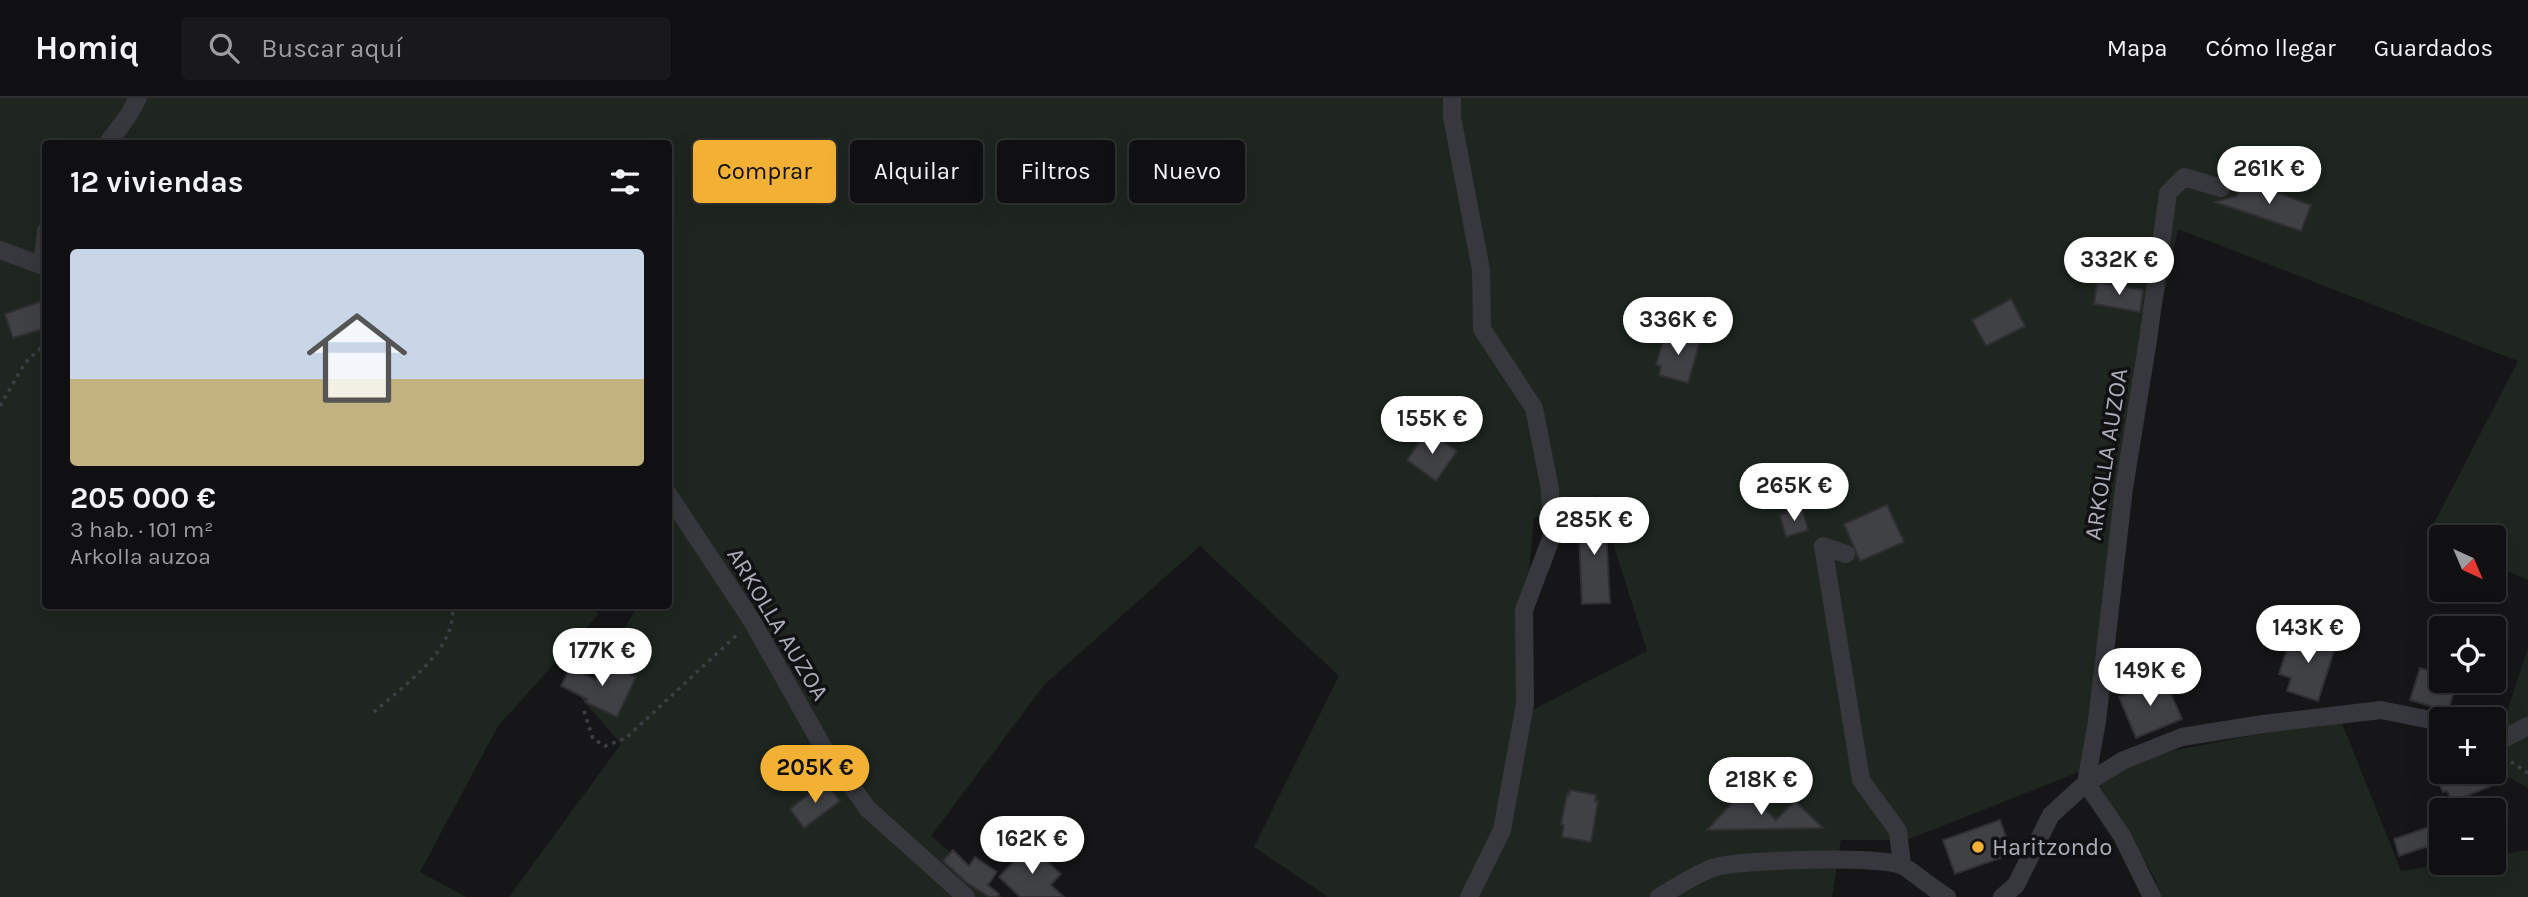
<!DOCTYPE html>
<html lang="es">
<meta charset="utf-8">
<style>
body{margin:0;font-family:Karla,sans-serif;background:#19191b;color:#f1f3f6;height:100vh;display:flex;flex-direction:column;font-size:26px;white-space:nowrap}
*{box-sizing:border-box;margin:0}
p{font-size:23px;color:#9c9d9f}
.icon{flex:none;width:38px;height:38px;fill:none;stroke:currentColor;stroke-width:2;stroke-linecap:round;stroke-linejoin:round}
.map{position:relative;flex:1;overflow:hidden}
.drawer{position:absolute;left:42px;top:42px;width:630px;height:469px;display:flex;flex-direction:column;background:#101012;border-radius:7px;box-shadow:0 7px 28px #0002,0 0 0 2px #303032}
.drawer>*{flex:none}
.guide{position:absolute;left:693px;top:42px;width:665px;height:63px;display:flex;gap:14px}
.needle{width:46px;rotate:136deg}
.buttons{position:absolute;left:2429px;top:427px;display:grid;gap:14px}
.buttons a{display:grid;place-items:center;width:77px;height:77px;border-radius:7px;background:#101012;box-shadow:0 7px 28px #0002,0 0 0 2px #303032;font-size:35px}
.price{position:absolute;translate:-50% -60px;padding:0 16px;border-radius:24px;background:#fff;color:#222;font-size:23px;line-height:46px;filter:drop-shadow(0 2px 4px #0008)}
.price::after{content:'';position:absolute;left:50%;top:42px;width:21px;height:16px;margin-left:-10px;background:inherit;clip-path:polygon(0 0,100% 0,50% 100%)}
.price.on{background:#f2b134;color:#111}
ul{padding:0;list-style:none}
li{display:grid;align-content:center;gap:14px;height:371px;padding:0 28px}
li+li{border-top:2px solid #303032}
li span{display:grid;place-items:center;height:217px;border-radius:7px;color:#555}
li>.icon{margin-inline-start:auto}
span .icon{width:126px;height:126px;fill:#fffc;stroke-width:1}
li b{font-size:30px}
h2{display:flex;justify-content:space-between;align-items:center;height:84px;padding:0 28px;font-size:30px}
.chip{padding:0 24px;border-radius:7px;background:#101012;box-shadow:0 7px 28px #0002,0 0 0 2px #303032;font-size:24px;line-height:63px}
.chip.on{background:#f2b134;color:#111}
header{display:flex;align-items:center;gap:42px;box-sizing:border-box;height:98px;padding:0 35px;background:#101012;border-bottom:2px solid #303032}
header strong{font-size:33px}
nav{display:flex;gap:38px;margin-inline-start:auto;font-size:24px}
.search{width:490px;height:63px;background:#19191b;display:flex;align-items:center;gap:18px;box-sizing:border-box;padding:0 24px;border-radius:7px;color:#9c9d9f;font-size:26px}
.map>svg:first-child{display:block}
</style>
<header>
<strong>Homiq</strong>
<div class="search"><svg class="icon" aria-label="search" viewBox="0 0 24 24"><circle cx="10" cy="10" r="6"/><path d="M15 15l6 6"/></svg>Buscar aquí</div>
<nav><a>Mapa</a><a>Cómo llegar</a><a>Guardados</a></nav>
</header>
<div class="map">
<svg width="2528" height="799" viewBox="0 0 2528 799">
<rect width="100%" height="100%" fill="#161618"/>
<path fill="#1e261f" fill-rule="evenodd" d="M0 0H2528V482L2494 467V439H2441V445L2427 439 2518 263 2178 131 2134 340 2089 669 2340 620 2401 773 2451 765H2494V757L2528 752V799H2144L2157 784 2089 670 1907 742H1841L1832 799H1328L1254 749 1339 578 1200 448 1044 587 931 738 1002 799H509L621 646 581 600 638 508H668V46H46V508H591L599 516 498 628 420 774 466 799H0ZM1598 397 1647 553 1515 621 1534 420Z
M2528 550V690L2494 671V653Z"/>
<path fill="#404145" stroke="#303034" stroke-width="2" d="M2242 82 2311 107 2301 133 2215 104 2237 98Z
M2097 184 2143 192 2140 214 2094 206Z
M2011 201 2025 228 1986 248 1972 222Z
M42 203 46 213V230L13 240 5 216Z
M1671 234 1700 243 1688 285 1659 277 1661 268 1656 267 1663 243 1668 244Z
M1428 332 1457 353 1436 383 1407 362Z
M1887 407 1904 444 1860 463 1844 426Z
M1802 411 1808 432 1786 439 1780 417Z
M1605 412 1610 505 1582 506 1578 413Z
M2314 533 2328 537 2326 544 2336 547 2318 603 2287 593 2291 580 2279 576 2290 541 2302 545 2304 538 2312 540Z
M604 564 636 579 617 619 585 604 587 601 561 588 570 569 596 582Z
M2420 570 2441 576V583H2457L2448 613 2410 602Z
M2164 580 2182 621 2136 640 2119 599Z
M2434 674H2492L2496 686 2452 704 2447 693 2443 694Z
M825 684 840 703 804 730 790 711Z
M1745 691 1776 722 1795 703 1823 730 1707 732Z
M1570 692 1596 697 1595 703H1598L1591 744 1562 739 1564 727 1561 726 1567 696 1569 697Z
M2000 722 2012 756 1955 776 1943 742Z
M2429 729 2435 746 2399 758 2394 741Z
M1029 747 1061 776 1051 787 1064 799H1020L999 779Z
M953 752 969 768 975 759 997 774 988 787 999 796 997 799H989L966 784 943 763Z"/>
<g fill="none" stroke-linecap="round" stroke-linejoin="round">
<path stroke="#3d3f44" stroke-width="3.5" stroke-dasharray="3.5 5" stroke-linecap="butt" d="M0 308 25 265 46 245
M584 613 593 641 605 648 626 640 740 534
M374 614C402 589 459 550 452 508
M2504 659 2528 675"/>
<path stroke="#37383d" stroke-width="18" d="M1452 0V19L1481 172 1482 231 1534 310 1550 391 1552 438 1524 512 1525 606 1502 732 1469 799
M107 46 128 18 138 0
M0 152 46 169
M42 167 46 133
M668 396 752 523 823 649 868 711 966 799
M1846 456 1823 448 1861 682 1898 733 1902 767
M2494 646 2528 628
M1659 799C1675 790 1698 774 1716 769 1741 762 1883 757 1903 768 1918 777 1931 790 1947 799
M2002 799 2016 787 2051 717 2086 685 2124 662 2182 639 2263 626 2381 612 2441 624
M2152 799 2122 738 2086 685 2097 623 2124 390 2148 242 2168 95 2184 79 2221 90"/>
</g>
<circle fill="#f2b134" stroke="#111113" stroke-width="2.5" cx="1978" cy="749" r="7"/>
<g text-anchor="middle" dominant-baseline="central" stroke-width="7" stroke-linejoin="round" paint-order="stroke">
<g font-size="24" fill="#a8adb8" stroke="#111113">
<text transform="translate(2106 356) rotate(-81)">ARKOLLA AUZOA</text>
<text transform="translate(778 526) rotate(59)">ARKOLLA AUZOA</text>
</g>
<g font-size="24" fill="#a8adb8" stroke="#111113" text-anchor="start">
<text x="1992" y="749">Haritzondo</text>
</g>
</g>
</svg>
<div class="buttons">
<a><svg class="needle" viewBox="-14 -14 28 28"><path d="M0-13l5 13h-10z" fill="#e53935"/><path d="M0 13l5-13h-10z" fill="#9c9d9f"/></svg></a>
<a><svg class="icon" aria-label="locate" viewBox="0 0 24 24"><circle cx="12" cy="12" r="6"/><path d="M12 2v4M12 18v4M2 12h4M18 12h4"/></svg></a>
<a>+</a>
<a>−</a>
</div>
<b class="price" style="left:2269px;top:108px">261K €</b>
<b class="price" style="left:2119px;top:199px">332K €</b>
<b class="price" style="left:1678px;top:259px">336K €</b>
<b class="price" style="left:1432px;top:358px">155K €</b>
<b class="price" style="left:1794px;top:425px">265K €</b>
<b class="price" style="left:1594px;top:459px">285K €</b>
<b class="price" style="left:2308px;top:567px">143K €</b>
<b class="price" style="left:602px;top:590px">177K €</b>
<b class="price" style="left:2150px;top:610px">149K €</b>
<b class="price on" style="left:815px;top:707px">205K €</b>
<b class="price" style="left:1761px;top:719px">218K €</b>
<b class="price" style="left:1032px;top:778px">162K €</b>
<div class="guide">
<a class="chip on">Comprar</a>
<a class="chip">Alquilar</a>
<a class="chip">Filtros</a>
<a class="chip">Nuevo</a>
</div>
<section class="drawer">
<h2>12 viviendas<svg class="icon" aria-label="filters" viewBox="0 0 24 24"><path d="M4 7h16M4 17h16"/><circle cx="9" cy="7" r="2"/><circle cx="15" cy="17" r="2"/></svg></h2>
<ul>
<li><span style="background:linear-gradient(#c9d6e8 60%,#c2b280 0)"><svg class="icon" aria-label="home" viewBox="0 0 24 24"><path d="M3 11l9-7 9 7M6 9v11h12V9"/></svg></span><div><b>205 000 €</b><p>3 hab. · 101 m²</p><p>Arkolla auzoa</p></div></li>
</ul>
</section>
</div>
